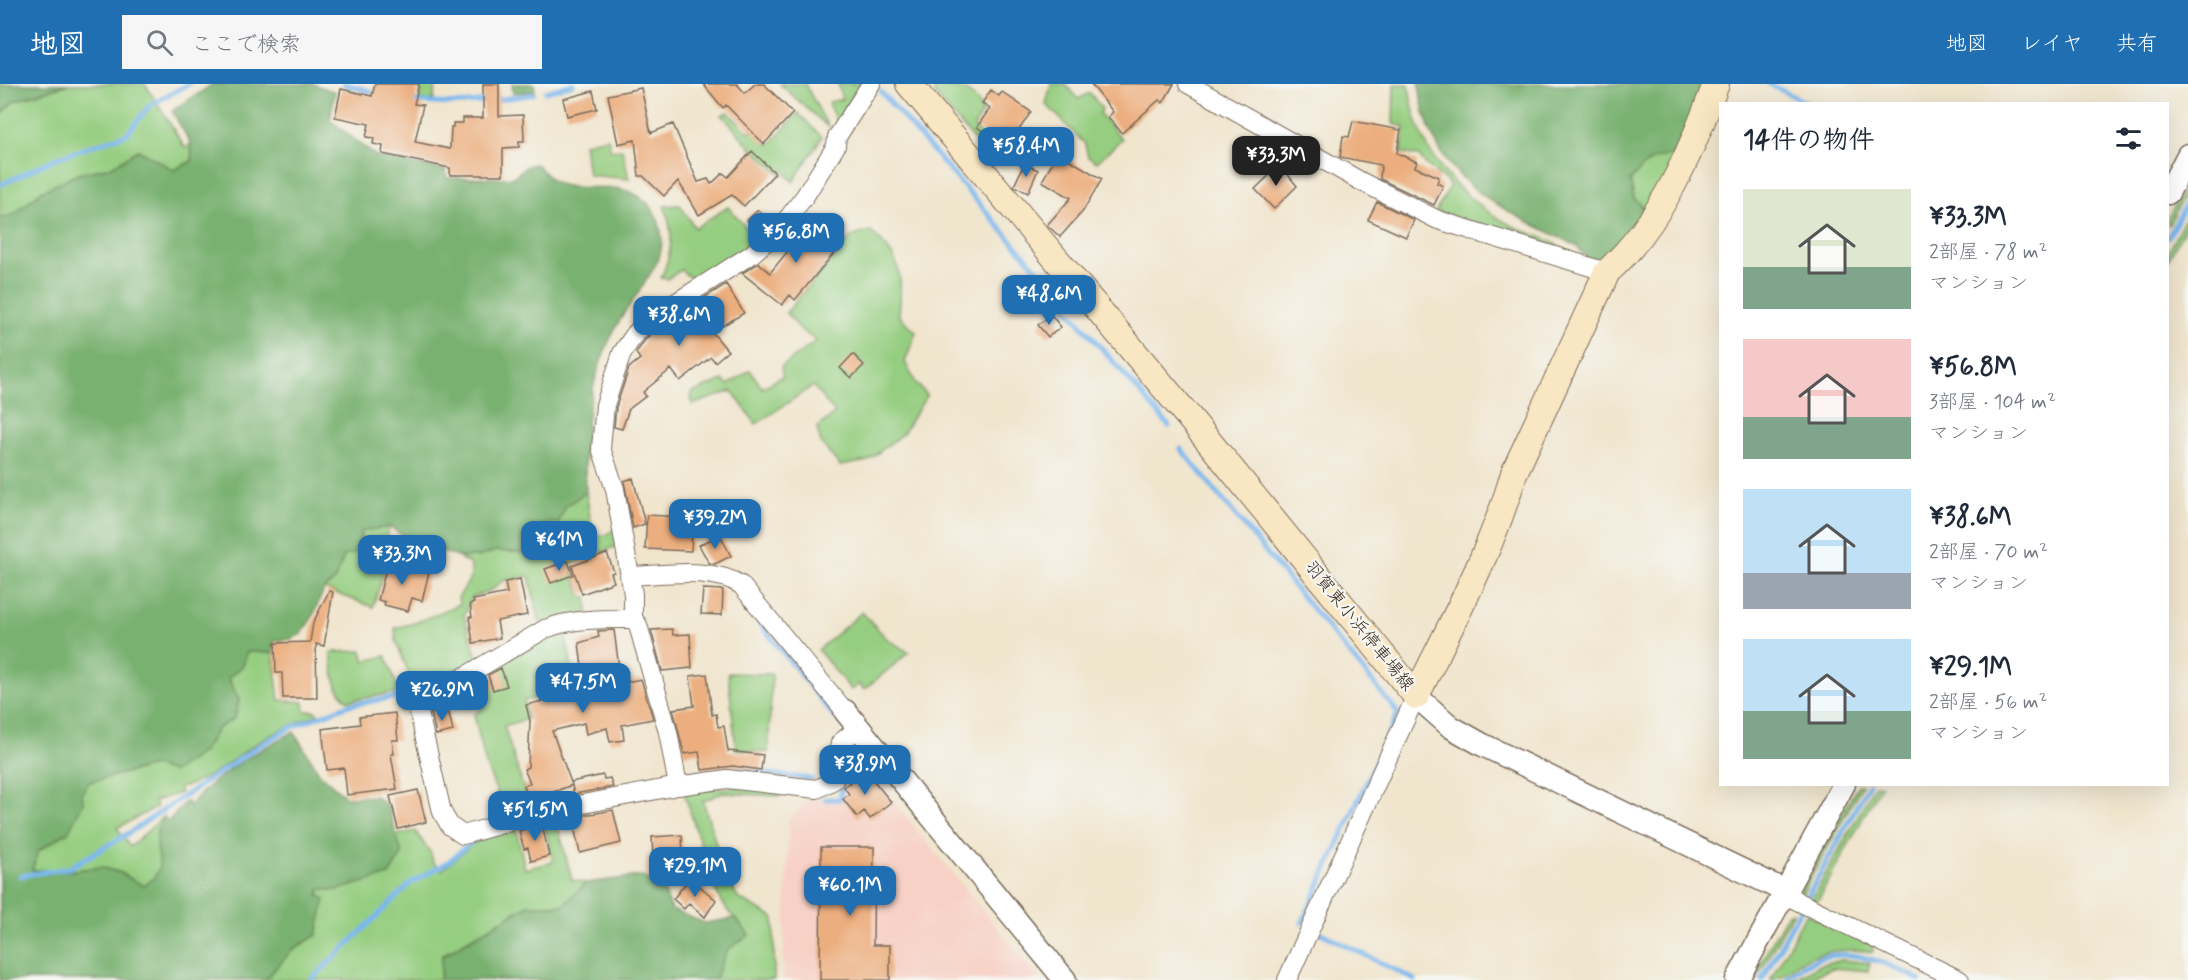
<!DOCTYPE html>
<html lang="ja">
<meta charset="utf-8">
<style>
body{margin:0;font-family:Mynerve,"Klee One",sans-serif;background:#f6f6f7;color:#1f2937;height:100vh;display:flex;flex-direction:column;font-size:22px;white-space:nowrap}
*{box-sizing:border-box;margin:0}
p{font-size:20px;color:#747a83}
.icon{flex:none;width:33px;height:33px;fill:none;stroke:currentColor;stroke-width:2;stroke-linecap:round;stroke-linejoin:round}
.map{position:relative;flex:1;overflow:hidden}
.panel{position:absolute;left:1719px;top:18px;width:450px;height:684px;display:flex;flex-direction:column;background:#fff;border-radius:0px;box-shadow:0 6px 24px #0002}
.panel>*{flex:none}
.price{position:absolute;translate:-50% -51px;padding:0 14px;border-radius:12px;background:#1f6fb2;color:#fff;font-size:20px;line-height:39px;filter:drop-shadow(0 2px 3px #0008)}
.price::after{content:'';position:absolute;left:50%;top:36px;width:18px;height:14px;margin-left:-9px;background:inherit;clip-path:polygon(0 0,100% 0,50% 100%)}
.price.selected{background:#222;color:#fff}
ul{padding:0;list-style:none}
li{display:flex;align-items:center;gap:18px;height:150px;padding:0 24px}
li span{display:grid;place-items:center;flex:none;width:168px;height:120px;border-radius:0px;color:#555}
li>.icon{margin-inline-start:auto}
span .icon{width:72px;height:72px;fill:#fffc;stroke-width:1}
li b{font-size:26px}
h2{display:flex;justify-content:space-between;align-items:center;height:72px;padding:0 24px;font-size:26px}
header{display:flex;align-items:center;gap:36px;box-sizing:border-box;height:84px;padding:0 30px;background:#1f6fb2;color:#fff}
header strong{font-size:28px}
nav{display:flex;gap:33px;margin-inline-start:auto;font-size:21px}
.search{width:420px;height:54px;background:#f6f6f7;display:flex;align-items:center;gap:15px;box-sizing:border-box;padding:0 21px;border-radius:0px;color:#747a83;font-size:22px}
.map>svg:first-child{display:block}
</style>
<header>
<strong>地図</strong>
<div class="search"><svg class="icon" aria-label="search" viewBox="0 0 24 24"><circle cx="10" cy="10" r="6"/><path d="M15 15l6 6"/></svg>ここで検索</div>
<nav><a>地図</a><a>レイヤ</a><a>共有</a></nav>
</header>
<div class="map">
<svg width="2188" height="896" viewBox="0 0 2188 896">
<rect width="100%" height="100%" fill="#f6f6f2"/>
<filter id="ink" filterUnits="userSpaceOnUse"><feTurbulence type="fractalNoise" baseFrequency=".0167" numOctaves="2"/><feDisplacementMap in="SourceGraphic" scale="12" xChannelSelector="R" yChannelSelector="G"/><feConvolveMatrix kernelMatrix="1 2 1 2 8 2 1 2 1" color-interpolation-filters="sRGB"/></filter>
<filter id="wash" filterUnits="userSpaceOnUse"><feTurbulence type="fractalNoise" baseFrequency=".008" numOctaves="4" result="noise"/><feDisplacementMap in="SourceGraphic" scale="24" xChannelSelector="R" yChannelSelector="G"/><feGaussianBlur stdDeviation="1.35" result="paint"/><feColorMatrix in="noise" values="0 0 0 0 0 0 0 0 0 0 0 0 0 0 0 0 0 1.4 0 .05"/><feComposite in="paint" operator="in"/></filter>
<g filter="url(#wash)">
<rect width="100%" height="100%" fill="#f0e5cd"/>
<path fill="#f7d1c6" d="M858 674 1002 850 1040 896H783L789 735 809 715 842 718 847 677Z"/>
<path fill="#96ce81" stroke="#687c50" stroke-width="1.5" d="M68 0H145L185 64 191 60 192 77 174 86 138 66 112 83 78 90 42 107 13 131 0 134V31L14 17Z
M422 0H435L434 15 429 18 419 16Z
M780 0H805L829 44Z
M838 0H862L837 38 829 22 830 18 842 15Z
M1051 0H1065L1078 15 1090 9 1102 25 1100 30 1122 55 1097 78 1088 73 1085 60 1046 20Z
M1394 0H1409C1415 66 1457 114 1515 143 1530 150 1553 155 1565 167L1436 127 1450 102C1441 89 1426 85 1419 72L1401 69 1405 43 1393 40Z
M935 3C958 3 973 4 983 27L974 43 983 52V67L934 9Z
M728 28 747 47H753L769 61 798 29 822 53 793 98 783 86 779 89 750 63 722 31Z
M608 54 611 67 622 65 629 95 588 91 584 59Z
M1661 71H1683L1649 129 1634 114 1630 97 1644 80Z
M2188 96V104L2168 142V134Z
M680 121 695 144 728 123 757 156 697 200 681 186 667 195 661 194C672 169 675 148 664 122Z
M2188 129V138L2168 176V167Z
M870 147C903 174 902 191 899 232L916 248 905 278 916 299 927 311 903 349 868 377 840 382 821 359 817 344 835 329 813 302 756 340 732 307 692 321 691 309 723 296 728 301 750 286 762 304 783 292 781 283 816 257 801 246 786 229 851 153Z
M586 408 592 445 598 451H606L617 443 620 461 570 480 581 512 587 513 588 528 540 539 529 492 502 497 492 506 472 513 464 532 478 577 432 602 416 608 396 557 395 544 415 539 460 520 458 514 471 493V481L458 473H478L495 467 527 468 533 451 544 440 558 439 566 422Z
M390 443 382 463 389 471 373 523 324 505 334 497 344 472 361 457 362 447Z
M862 528 888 556 909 568 864 606 859 600 851 606 818 566Z
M564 543 576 604 524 617 527 635 504 642 530 725 506 732 486 681 474 631 492 616 484 588Z
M362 567 365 577 386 572 399 608 348 617C333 605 333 587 331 568Z
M247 568 273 569 279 616 304 618 305 627H315L319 630C298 638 278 646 259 658 232 675 210 697 179 704L181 709 154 717 157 723 117 744 130 763 164 732C162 737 157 744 157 750 154 772 172 784 144 803L121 789 101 783 68 787 32 786 38 767 68 748 82 708 89 698 154 682 173 688 203 668 218 644 235 634 239 616 228 594 243 582Z
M728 589 772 590 768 669 736 665Z
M1858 701H1862L1802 810 1799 808Z
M1875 701H1881L1817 818 1812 815Z
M734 703 774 707 780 712 722 709 703 717 724 786 738 814 774 834V896H715L727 866 749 851 727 826 714 804 684 708Z
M556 735 572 796 586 799 563 821H528L442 871 440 896H265L293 865 317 851 320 805 337 806 402 770 396 751 415 747 431 769 433 778 442 786 475 758 516 745 525 785 553 778 544 738Z
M1793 828 1756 896H1751L1788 829Z
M1806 830 1873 861V868C1848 864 1825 865 1802 877 1791 883 1782 896 1770 896Z
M1842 876 1870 879 1868 887 1833 884 1803 896H1793L1817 882Z"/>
<path fill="#78b16f" stroke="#5a6e46" stroke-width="1.5" d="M0 0H68L14 17 0 31Z
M213 0H313L335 8 330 36 377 73 445 86 447 94H512L527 82 536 80C542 85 546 92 552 96 576 113 615 92 644 116 659 128 665 153 660 170 655 188 630 218 620 236 589 290 582 347 586 408L566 422 558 439 544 440 533 451 527 469 495 467 478 473H458L410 456 390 443 362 447 355 469 344 472 334 497 324 505 312 534 301 550 292 555 274 557 273 569 247 568 243 581 228 594 239 616 235 634 218 644 203 668 173 688 154 682 89 698 82 708 83 719 68 748 38 767 32 786 68 787 101 783 121 789 144 802C170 784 154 772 157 750 157 744 162 737 164 732L168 738 186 717 190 722C211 693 262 664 294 648L320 690 346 713 375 712 388 723 402 770 389 791 337 806 320 805 318 811 325 815 317 851 293 865 265 896H0V134L13 131 42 107 78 90 112 83 138 66 174 86 192 77 191 60 172 27Z
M512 0H534L535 7 513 9Z
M1419 0H1710L1683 71C1655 71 1648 75 1630 97L1634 114 1649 129 1608 176C1592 178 1586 175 1577 162 1500 124 1429 98 1419 0Z
M641 792 663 805 672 826 705 839 735 834 749 851 727 866 715 896H440L442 872 528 821H563L586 799Z"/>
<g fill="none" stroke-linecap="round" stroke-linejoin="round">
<path stroke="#7bb7ed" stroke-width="5" d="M344 0 377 9
M1769 0 1809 20
M546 8 573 0
M881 8 1055 206
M410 16C450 24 494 17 534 10
M0 101 57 74 127 50 150 21 189 0
M2168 153 2188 116
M1064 221 1169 342
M1181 365 1398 629 1302 839
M751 528 835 634
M844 678 845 675 858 672
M685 690 734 686 812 695
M825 715H840L843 693
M20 792 69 784 129 749 259 662 292 643 349 621 415 610
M1321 849 1415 896
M311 896 411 799 448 778 475 755
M1762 896 1869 700
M1785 896C1829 854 1873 872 1920 896"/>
</g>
<g id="blocks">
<path fill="#ecae7e" d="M375 0H419L414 20 423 21 415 58 450 65 451 43H453V39H463V34H483V0H499V32L523 31 524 57H519V63L503 64V91H450V84L382 70 383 62 373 60 374 54 366 53 369 40 335 33 341 5 372 12Z
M703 0H737L745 9 755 0H764L793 29 764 60 726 21 723 24Z
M1091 0H1174L1163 19 1159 16 1122 49 1108 33 1113 28Z
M641 4 651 49 673 40 698 98 708 95 711 100 723 89 728 93 752 67 775 89 744 122 732 111 699 131 678 97 664 112 643 92H639L635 56 618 60 608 11Z
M991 6 999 12 1002 8 1031 28 1007 64 977 43 990 24 982 19Z
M593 7 597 25 567 32 563 15Z
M1353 37 1401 46 1397 69 1417 78 1415 83 1439 93 1437 99 1443 102 1434 121 1380 95 1381 81 1340 73 1343 52 1349 53Z
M1058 69 1102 95 1083 127 1060 153 1047 141 1071 114 1042 97Z
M1024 80 1038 86 1028 109 1014 102Z
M1280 81 1297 102 1274 125 1255 105Z
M1377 118 1414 136 1406 153 1368 136Z
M758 126 769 137 757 148 747 136Z
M803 133 840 162 795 216 790 211 782 221 742 189 759 179 770 189 796 157 791 153 796 147 794 145Z
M726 200 744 229 712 248 728 267 715 278 711 273 680 297 671 285 643 308 646 312 629 325 622 345 614 343 616 323 629 284 640 275 636 269 644 257 657 244Z
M1051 231 1061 243 1048 253 1038 241Z
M853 270 864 281 851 294 840 284Z
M633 394 645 440 633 444 624 397Z
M647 431 683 433 682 446 692 447 691 467 645 465Z
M720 451 731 472 715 480 709 479 699 461Z
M607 469 614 488 611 489 614 498 582 510 572 482Z
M388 477 429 488 422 517 412 514 408 527 384 521 385 518 378 516Z
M568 477 573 491 551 499 545 485Z
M520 495 527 531 497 537 500 554 473 559 469 533H472L470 520 474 519 473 516 507 509 505 498Z
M703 505 723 506 722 531 701 530Z
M329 507 333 508 324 562 316 560 317 614H283L282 589H276L275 559 310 558 313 539Z
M672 545 673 551 690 550 692 584 662 587 651 546Z
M614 546 621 599 641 595 653 635 622 641 624 656 610 658 607 644 586 650 584 639 552 647 572 701 529 717 524 702 530 699 524 685 528 683 530 637 526 621 585 607 579 559 599 553 598 547Z
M501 584 507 602 493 606 488 591Z
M707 590 712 631 716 630 718 643 724 642 728 667 763 671 761 686 733 682 702 686 699 668 684 670 673 625 694 622 690 592Z
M448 625 453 647 436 651 431 629Z
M395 629 398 656H392L394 670H391L397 705 347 711 344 684 327 686 322 645 360 640 359 633Z
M865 686 891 718 870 735 864 727 857 733 843 715 849 710 844 703Z
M603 691 604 695 610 694 613 703 574 710 571 698Z
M418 706 426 738 398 745 390 712Z
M613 726 621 759 580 769 573 739 581 737 580 732Z
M542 740 549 772 531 777 528 764 524 765 519 747Z
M682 751 683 772H688L689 791 654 793 652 753Z
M821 763H874L873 861H890V896H820Z
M690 794 716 816 705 833 689 819 684 825 673 815Z"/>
</g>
</g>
<g filter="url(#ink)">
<use href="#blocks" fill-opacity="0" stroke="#7a6b5b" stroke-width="1.5"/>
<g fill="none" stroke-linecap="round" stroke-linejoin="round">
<g stroke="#7a6b5b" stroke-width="20">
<path id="minor" d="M1188 0 1362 98 1438 136 1607 188
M629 492C664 491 711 482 741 501L845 627
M633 535C603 535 574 534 545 545L438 608 416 616 442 728 450 742 463 751 551 726 678 702 727 695 817 705 834 696 840 659 858 644
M678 702 668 648 638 541 633 535V510L615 405 601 364 605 321 622 269 635 250 650 235 752 170 778 147 805 112 836 62 837 53 871 0
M1785 807 1795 816 1960 896
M1287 896 1416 612"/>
</g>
<g stroke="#7a6b5b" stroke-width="25">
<path id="tertiary" d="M2168 109 2188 71
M1416 612 1451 643 1483 661 1785 807
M845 627 1065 896
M1737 896 1844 700"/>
</g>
<g stroke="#7a6b5b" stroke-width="28">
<path id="secondary" d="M909 0 1193 338 1416 612C1451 540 1492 467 1514 389L1607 188C1662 138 1691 68 1716 0"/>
</g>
<use href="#minor" stroke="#fff" stroke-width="18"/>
<use href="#tertiary" stroke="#fff" stroke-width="22"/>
<use href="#secondary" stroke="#f9e7c3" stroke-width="26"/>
</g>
</g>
<g text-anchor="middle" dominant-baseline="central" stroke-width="4.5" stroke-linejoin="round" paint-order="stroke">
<g font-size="18" fill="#3b2a1e" stroke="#f6f6f2">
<text transform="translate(1359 542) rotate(51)">羽賀東小浜停車場線</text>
</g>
</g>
</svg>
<b class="price" style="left:1026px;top:94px">¥58.4M</b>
<b class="price selected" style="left:1276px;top:103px">¥33.3M</b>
<b class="price" style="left:796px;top:180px">¥56.8M</b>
<b class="price" style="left:1049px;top:242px">¥48.6M</b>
<b class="price" style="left:679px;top:263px">¥38.6M</b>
<b class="price" style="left:715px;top:466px">¥39.2M</b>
<b class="price" style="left:559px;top:488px">¥61M</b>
<b class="price" style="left:402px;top:502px">¥33.3M</b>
<b class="price" style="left:583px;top:630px">¥47.5M</b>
<b class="price" style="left:442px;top:638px">¥26.9M</b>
<b class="price" style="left:865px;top:712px">¥38.9M</b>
<b class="price" style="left:535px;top:758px">¥51.5M</b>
<b class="price" style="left:695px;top:814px">¥29.1M</b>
<b class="price" style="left:850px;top:833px">¥60.1M</b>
<section class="panel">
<h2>14件の物件<svg class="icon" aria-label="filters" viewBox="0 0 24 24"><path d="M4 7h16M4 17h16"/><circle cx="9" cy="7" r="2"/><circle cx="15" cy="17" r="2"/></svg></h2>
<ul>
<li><span style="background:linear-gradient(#dfe7d0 65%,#7fa58c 0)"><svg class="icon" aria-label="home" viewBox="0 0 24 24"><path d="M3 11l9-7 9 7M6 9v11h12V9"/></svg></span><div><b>¥33.3M</b><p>2部屋 · 78 m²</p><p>マンション</p></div></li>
<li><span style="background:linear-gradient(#f6c9c9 65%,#7fa58c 0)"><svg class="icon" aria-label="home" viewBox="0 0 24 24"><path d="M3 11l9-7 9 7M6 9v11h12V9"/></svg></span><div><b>¥56.8M</b><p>3部屋 · 104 m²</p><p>マンション</p></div></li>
<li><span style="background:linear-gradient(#bfe0f5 70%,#9aa5b1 0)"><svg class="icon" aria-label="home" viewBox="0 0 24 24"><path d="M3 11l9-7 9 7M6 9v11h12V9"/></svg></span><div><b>¥38.6M</b><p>2部屋 · 70 m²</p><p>マンション</p></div></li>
<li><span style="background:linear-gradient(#bfe0f5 60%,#7fa58c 0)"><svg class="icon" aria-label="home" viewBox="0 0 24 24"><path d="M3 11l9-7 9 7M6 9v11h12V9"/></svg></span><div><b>¥29.1M</b><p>2部屋 · 56 m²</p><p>マンション</p></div></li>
</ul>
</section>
</div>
